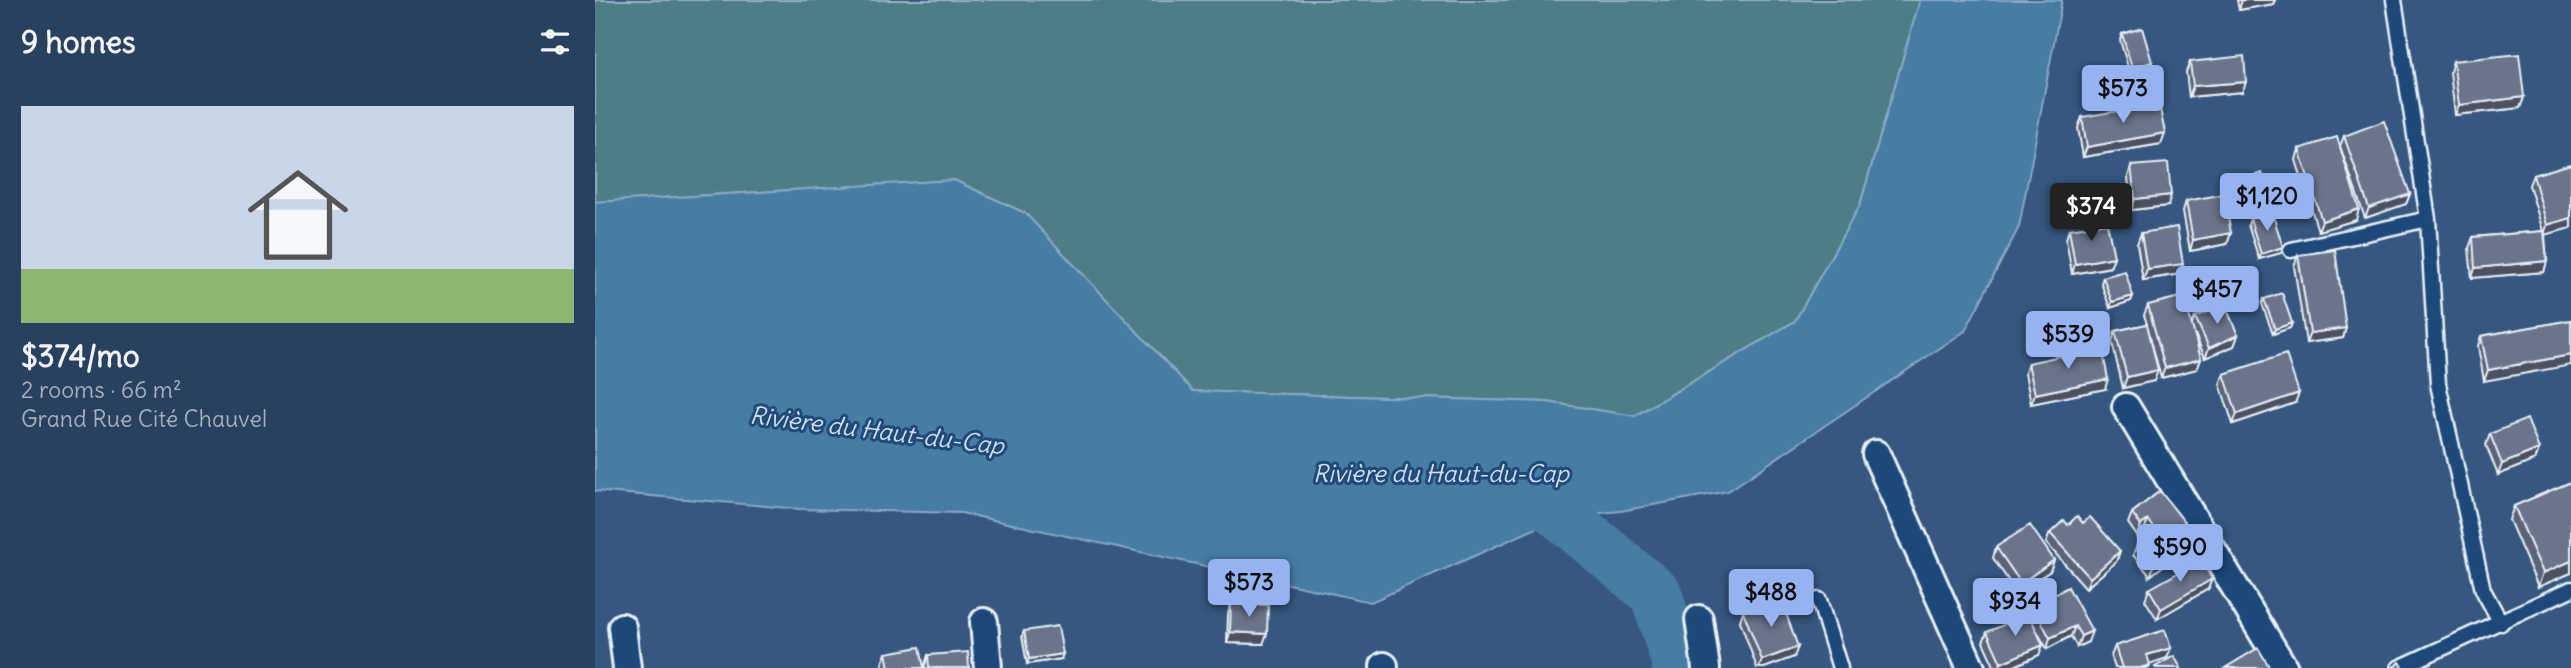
<!DOCTYPE html>
<meta charset="utf-8">
<style>
body{margin:0;font-family:Delius,sans-serif;background:#304865;color:#f1f3f6;height:100vh;display:flex;flex-direction:column;font-size:26px;white-space:nowrap}
*{box-sizing:border-box;margin:0}
p{font-size:23px;color:#a5afbd}
.icon{flex:none;width:38px;height:38px;fill:none;stroke:currentColor;stroke-width:2;stroke-linecap:round;stroke-linejoin:round}
.map{position:relative;flex:1;overflow:hidden}
.details{display:flex;flex-direction:column;background:#28415f;width:595px}
.details>*{flex:none}
.price{position:absolute;translate:-50% -60px;padding:0 16px;border-radius:7px;background:#95b2f1;color:#111;font-size:23px;line-height:46px;filter:drop-shadow(0 2px 4px #0008)}
.price::after{content:'';position:absolute;left:50%;top:42px;width:21px;height:16px;margin-left:-10px;background:inherit;clip-path:polygon(0 0,100% 0,50% 100%)}
.price.selected{background:#222;color:#fff}
ul{padding:0;list-style:none}
li{display:grid;align-content:center;gap:14px;height:371px;padding:0 21px}
li+li{border-top:2px solid #445a74}
li span{display:grid;place-items:center;height:217px;border-radius:0px;color:#555}
li>.icon{margin-inline-start:auto}
span .icon{width:126px;height:126px;fill:#fffc;stroke-width:1}
li b{font-size:30px}
h2{display:flex;justify-content:space-between;align-items:center;height:84px;padding:0 21px;font-size:30px}
main{display:flex;flex:1;min-height:0}
.map>svg:first-child{display:block}
</style>
<main>
<section class="details">
<h2>9 homes<svg class="icon" aria-label="filters" viewBox="0 0 24 24"><path d="M4 7h16M4 17h16"/><circle cx="9" cy="7" r="2"/><circle cx="15" cy="17" r="2"/></svg></h2>
<ul>
<li><span style="background:linear-gradient(#c9d6e8 75%,#8fb573 0)"><svg class="icon" aria-label="home" viewBox="0 0 24 24"><path d="M3 11l9-7 9 7M6 9v11h12V9"/></svg></span><div><b>$374/mo</b><p>2 rooms · 66 m²</p><p>Grand Rue Cité Chauvel</p></div></li>
</ul>
</section>
<div class="map">
<svg width="1976" height="668" viewBox="0 0 1976 668">
<rect width="100%" height="100%" fill="#36577f"/>
<filter id="ink" filterUnits="userSpaceOnUse"><feTurbulence type="fractalNoise" baseFrequency=".0143" numOctaves="2"/><feDisplacementMap in="SourceGraphic" scale="14" xChannelSelector="R" yChannelSelector="G"/><feConvolveMatrix kernelMatrix="1 2 1 2 8 2 1 2 1" color-interpolation-filters="sRGB"/></filter>
<g filter="url(#ink)">
<path fill="#4d7d87" stroke="#9ab7c0" stroke-width="2" d="M0 0H1325L1265 205 1200 321 1039 416 952 402 598 391 430 213 359 180 0 202Z"/>
<path fill="#467ba3" stroke="#87aac5" stroke-width="2" d="M1325 0H1467L1424 227 1370 331 1133 491 1026 511 966 517 776 602 366 513 204 509 0 491V202L359 180 430 213 598 391 952 402 1040 416 1200 321 1265 205Z"/>
<g fill="none" stroke-linecap="round" stroke-linejoin="round">
<path stroke="#467ba3" stroke-width="52" d="M918 475 1061 594 1084 668"/>
<g stroke="#e8f1f8" stroke-width="19">
<path id="service" d="M1799 0 1833 219 1843 384 1888 590 1906 623
M1696 250 1833 219
M1224 600 1245 668
M1804 668 1976 589"/>
</g>
<g stroke="#e8f1f8" stroke-width="32">
<path id="minor" d="M1531 407 1689 668
M1281 454 1376 668
M1104 619 1111 668
M389 622 393 668
M27 627 32 668
M789 666V668"/>
</g>
<use href="#service" stroke="#1f4a7a" stroke-width="14"/>
<use href="#minor" stroke="#1f4a7a" stroke-width="26"/>
</g>
<path fill="#5c6478" stroke="#e8f1f8" stroke-width="2" d="M1642 0H1680L1678 4 1644 10Z
M1527 34 1555 67 1535 74 1525 40Z
M1858 61 1929 97 1925 108 1860 115 1855 72Z
M1595 62 1647 92 1594 97 1591 72Z
M1487 117 1566 144 1488 157 1483 128Z
M1749 136 1815 194 1811 204 1770 218 1745 146Z
M1704 149 1761 220 1723 231 1701 160Z
M1976 164 1950 235 1952 261 1949 272 1877 278 1874 248 1878 237 1948 231 1934 185 1938 175Z
M1536 166 1573 206 1536 210 1533 177Z
M1645 180 1675 210 1653 217 1643 185Z
M1591 201 1632 244 1595 251 1588 211Z
M1655 219 1688 247 1686 253 1664 259 1653 225Z
M1474 229 1519 257 1515 267 1477 274 1471 239Z
M1546 233 1588 264 1585 274 1548 280 1542 244Z
M1703 255 1751 328 1748 338 1711 343 1699 266Z
M1508 277 1538 296 1536 301 1515 308 1506 283Z
M1669 299 1697 323 1695 328 1678 334 1667 304Z
M1553 305 1597 325 1600 317 1643 335 1639 346 1610 358 1600 334 1606 359 1602 369 1566 378 1553 329 1559 381 1528 388 1517 342 1520 331 1552 324 1549 315Z
M1482 314 1499 340 1497 346H1480V320Z
M1976 320 1889 381 1883 346 1886 336Z
M1433 363 1510 389 1436 404 1430 373Z
M1629 374 1700 403 1638 424 1625 384Z
M1895 434 1944 449 1940 460 1903 475 1891 445Z
M1976 482V573L1943 587 1914 520 1919 506Z
M1565 491 1595 545 1555 576 1538 555 1542 545 1554 536 1549 530 1542 536 1533 523 1537 513Z
M1488 523 1525 551 1521 562 1491 588 1451 543 1455 533 1473 525Z
M1401 547 1459 560 1455 571 1422 593 1398 558Z
M1473 587 1493 642 1482 647 1476 636 1452 649 1440 628 1444 655 1415 668H1400L1388 642 1392 632 1435 615 1438 606Z
M1554 589H1613L1562 619 1550 600Z
M636 604 668 644 632 643 633 614Z
M1148 611 1199 657 1169 668H1162L1145 621Z
M429 631 466 659 432 664 427 636Z
M1520 646 1572 658 1555 663 1554 668H1520L1516 656Z
M291 653 329 668H288L287 664Z
M333 655 374 668H329Z"/>
<path fill="#4b5161" stroke="#e8f1f8" stroke-width="2" d="M1647 0H1680L1678 4 1644 10Z
M1557 62 1555 67 1535 74 1537 68Z
M1651 82 1647 92 1594 97 1598 86Z
M1929 97 1925 108 1860 115 1864 105Z
M1570 133 1566 144 1488 157 1492 147Z
M1815 194 1811 204 1770 218 1774 208Z
M1576 195 1573 206 1536 210 1540 199Z
M1677 204 1675 210 1653 217 1654 212Z
M1764 209 1761 220 1723 231 1727 221Z
M1976 218V228L1949 235 1952 225Z
M1636 233 1632 244 1595 251 1598 240Z
M1688 247 1686 253 1664 259 1666 254Z
M1519 257 1515 267 1477 274 1480 264Z
M1952 261 1949 272 1877 278 1880 268Z
M1588 264 1585 274 1548 280 1552 269Z
M1538 296 1536 301 1515 308 1517 302Z
M1697 323 1695 328 1678 334 1680 329Z
M1751 328 1748 338 1711 343 1715 333Z
M1643 335 1639 346 1610 358 1614 348Z
M1499 340 1497 346H1480L1482 341Z
M1976 355V365L1889 381 1893 370Z
M1606 359 1602 369 1566 378 1570 368Z
M1563 370 1559 381 1528 388 1532 377Z
M1513 379 1510 389 1436 404 1440 394Z
M1704 393 1700 403 1638 424 1642 414Z
M1944 449 1940 460 1903 475 1907 464Z
M1553 520 1549 530 1542 536 1546 525Z
M1599 534 1595 545 1555 576 1559 566Z
M1525 551 1521 562 1491 588 1495 578Z
M1459 560 1455 571 1422 593 1426 583Z
M1976 561V573L1943 587 1948 573Z
M1617 579 1613 589 1562 619 1566 609Z
M1480 626 1476 636 1452 649 1455 638Z
M1497 631 1493 642 1482 647 1486 636Z
M635 632 672 634 668 644 632 643Z
M1448 645 1444 655 1415 668H1404L1406 663Z
M1203 647 1199 657 1169 668H1164L1167 660Z
M1576 648 1572 658 1548 666 1552 655Z
M468 654 466 659 432 664 434 659Z"/>
<path fill="#6b748b" stroke="#e8f1f8" stroke-width="2" d="M1547 28 1557 62 1537 68 1527 34Z
M1924 54 1929 97 1864 105 1858 61Z
M1649 56 1651 82 1598 86 1595 62Z
M1564 104 1570 133 1492 147 1487 117Z
M1789 121 1815 194 1774 208 1749 136Z
M1742 137 1764 209 1727 221 1704 149Z
M1573 163 1576 195 1540 199 1536 166Z
M1976 164V218L1952 225 1938 175Z
M1667 173 1677 204 1654 212 1645 180Z
M1629 194 1636 233 1598 240 1591 201Z
M1677 212 1688 247 1666 254 1655 219Z
M1512 223 1519 257 1480 264 1474 229Z
M1582 227 1588 264 1552 269 1546 233Z
M1949 231 1952 261 1880 268 1878 237Z
M1740 250 1751 328 1715 333 1703 255Z
M1530 271 1538 296 1517 302 1508 277Z
M1687 293 1697 323 1680 329 1669 299Z
M1589 296 1606 359 1570 368 1553 305Z
M1630 305 1643 335 1614 348 1600 317Z
M1482 314 1499 315V340L1482 341Z
M1976 320V355L1893 370 1886 336Z
M1552 324 1563 370 1532 377 1520 331Z
M1507 347 1513 379 1440 394 1433 363Z
M1691 354 1704 393 1642 414 1629 374Z
M1932 419 1944 449 1907 464 1895 434Z
M1976 482V561L1948 573 1919 506Z
M1565 491 1599 534 1559 566 1542 545 1561 530 1553 520 1546 525 1537 513Z
M1482 516 1488 523 1495 517 1525 551 1495 578 1455 533 1469 520 1473 525Z
M1435 525 1459 560 1426 583 1401 547Z
M1606 560 1617 579 1566 609 1554 589Z
M1473 587 1497 631 1486 636 1480 626 1455 638 1438 606Z
M1185 597 1203 647 1167 660 1148 611Z
M636 604 673 605 672 634 635 632Z
M1434 614 1448 645 1406 663 1392 632Z
M463 626 468 654 434 659 429 631Z
M1570 630 1576 648 1552 655 1555 665 1545 668H1527L1520 646Z
M325 647 329 668H294L291 653Z
M1663 648 1675 668H1630Z
M373 652 374 668H334L333 655Z
M1579 656 1586 668H1561L1560 667Z
M1805 662 1809 668H1797Z"/>
</g>
<g text-anchor="middle" dominant-baseline="central" stroke-width="6" stroke-linejoin="round" paint-order="stroke">
<g font-size="24" font-style="italic" fill="#d0dfeb" stroke="#1f4a7a">
<text transform="translate(282 430) rotate(7)">Rivière du Haut-du-Cap</text>
<text x="846" y="473">Rivière du Haut-du-Cap</text>
</g>
</g>
</svg>
<b class="price" style="left:1528px;top:125px">$573</b>
<b class="price" style="left:1672px;top:233px">$1,120</b>
<b class="price selected" style="left:1496px;top:243px">$374</b>
<b class="price" style="left:1622px;top:326px">$457</b>
<b class="price" style="left:1473px;top:371px">$539</b>
<b class="price" style="left:1585px;top:584px">$590</b>
<b class="price" style="left:654px;top:619px">$573</b>
<b class="price" style="left:1176px;top:629px">$488</b>
<b class="price" style="left:1420px;top:638px">$934</b>
</div>
</main>
